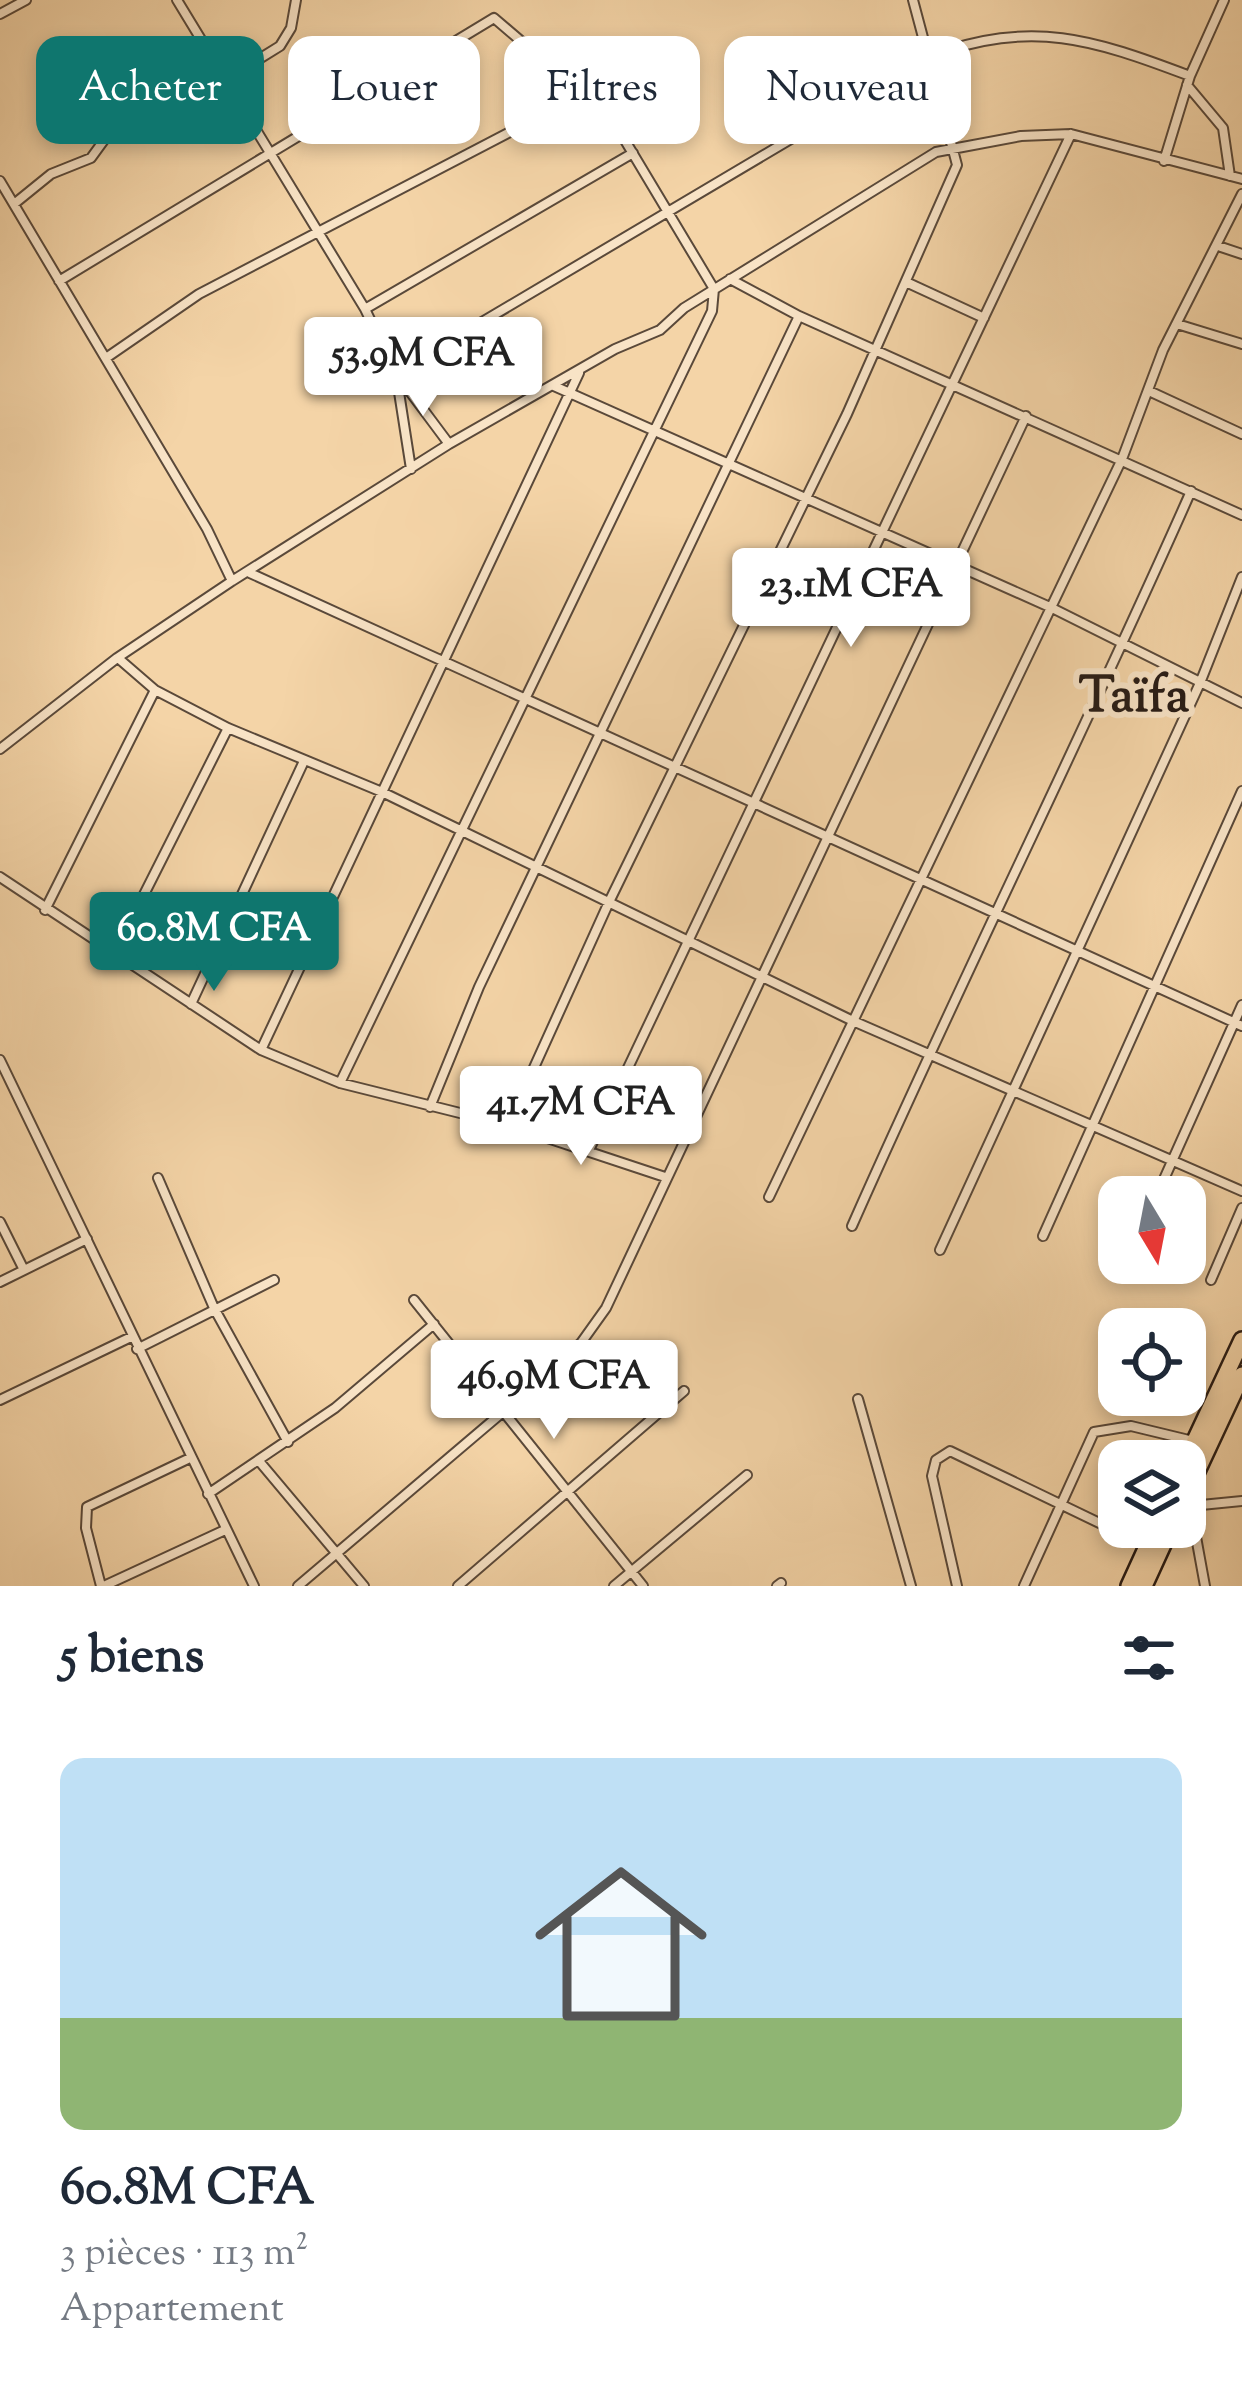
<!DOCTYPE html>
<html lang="fr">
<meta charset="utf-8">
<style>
body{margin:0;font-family:"Sorts Mill Goudy",serif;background:#f6f6f7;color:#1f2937;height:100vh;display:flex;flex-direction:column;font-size:45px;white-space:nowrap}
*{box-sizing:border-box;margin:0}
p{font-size:39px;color:#747a83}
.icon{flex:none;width:66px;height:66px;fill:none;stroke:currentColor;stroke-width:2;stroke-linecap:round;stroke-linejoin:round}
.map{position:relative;height:1586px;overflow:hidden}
.drawer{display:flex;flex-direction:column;background:#fff;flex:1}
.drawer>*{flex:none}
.banner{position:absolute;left:36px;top:36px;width:1170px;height:108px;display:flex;gap:24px}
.needle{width:78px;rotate:170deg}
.controls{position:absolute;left:1098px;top:1176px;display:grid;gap:24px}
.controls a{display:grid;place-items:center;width:108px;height:108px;border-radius:24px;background:#fff;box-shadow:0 6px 18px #0003;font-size:60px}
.price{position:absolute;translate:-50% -102px;padding:0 27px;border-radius:12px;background:#fff;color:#222;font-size:39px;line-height:78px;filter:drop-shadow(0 3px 6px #0008)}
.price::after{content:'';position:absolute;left:50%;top:72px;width:36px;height:27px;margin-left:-18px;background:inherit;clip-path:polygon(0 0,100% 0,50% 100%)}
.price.current{background:#0f766e;color:#fff}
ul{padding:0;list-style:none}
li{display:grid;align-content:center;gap:24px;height:636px;padding:0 60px}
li+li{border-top:3px solid #e0e1e3}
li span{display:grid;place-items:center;height:372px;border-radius:24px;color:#555}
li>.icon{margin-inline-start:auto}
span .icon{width:216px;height:216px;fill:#fffc;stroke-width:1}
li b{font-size:51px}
h2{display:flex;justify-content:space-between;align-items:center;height:144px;padding:0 60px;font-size:51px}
.pill{padding:0 42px;border-radius:24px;background:#fff;box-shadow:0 6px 18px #0003;font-size:42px;line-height:108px}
.pill.current{background:#0f766e;color:#fff}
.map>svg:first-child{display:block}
</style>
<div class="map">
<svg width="1242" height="1586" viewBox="0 0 1242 1586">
<rect width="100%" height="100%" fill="#f4d4a7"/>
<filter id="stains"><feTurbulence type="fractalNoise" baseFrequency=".00167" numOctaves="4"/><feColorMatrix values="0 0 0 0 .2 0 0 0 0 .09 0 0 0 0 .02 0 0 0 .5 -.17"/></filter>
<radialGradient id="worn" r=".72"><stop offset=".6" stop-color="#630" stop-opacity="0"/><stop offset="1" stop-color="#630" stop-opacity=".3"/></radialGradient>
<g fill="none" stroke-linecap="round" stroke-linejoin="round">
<g stroke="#5a493a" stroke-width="12">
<path id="street" d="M177 0 365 309 396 373 449 444
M0 14 26 0
M1187 85 1223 128 1230 176
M1164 161 1190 76 1224 0
M0 181 207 529 232 581
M14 204 51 174 91 158 115 125 188 103 280 46 291 28 296 0
M1218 246 1242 254
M730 279 799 316 1242 515
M59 281 494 18 583 94 599 97 714 289 712 311 340 1083
M906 282 984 318
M365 309 633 153
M1177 324 1242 344
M106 358 199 294 583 94
M554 386 1052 608 1242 703
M1149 391 1242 434
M411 469 396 373 931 56C1033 19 1092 39 1190 76
M250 573 1242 1026
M118 658 155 690 228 728 382 792 853 1021 1242 1191
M0 749 117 658 232 581 449 444 615 349 660 330 684 308 936 152 1021 136 1071 134 1242 179
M0 877 261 1050 340 1083 508 1125 609 902 847 414 957 165 913 0
M45 910 155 690
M115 952 228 728
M191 1004 304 761
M261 1050 579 373
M0 1060 254 1586
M430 1107 479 987 799 316
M508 1125 665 1177
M590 1148 1071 134
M158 1178 214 1308 288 1442
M769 1197 1122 459 1163 350 1242 194
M1156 1197 1242 1005
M0 1222 24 1270
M852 1226C961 979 1082 738 1191 491
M1043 1236 1242 791
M940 1250 1200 683 1242 577
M1126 1265 1127 1263
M1211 1280 1242 1208
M0 1282 87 1239
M414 1300 643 1586
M137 1349 274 1280
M858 1399 911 1586
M0 1400 131 1337
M259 1461 364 1586
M1188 1493 1205 1586
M208 1494 335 1408 434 1324
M1191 1506 1242 1501
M101 1586 86 1528 87 1507 190 1458
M104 1586 225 1530
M298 1586 550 1372 581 1343 606 1308 1026 416
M458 1586 684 1391
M614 1586 747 1475
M777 1586 781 1583
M957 1586 932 1476 936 1460 950 1451 1145 1545
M1024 1586 1094 1432 1131 1426 1193 1441"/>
</g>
<g stroke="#271b15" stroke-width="20">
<path id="highway" d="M1185 1462 1242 1340
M1185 1497 1242 1375
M1129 1586 1156 1527
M1144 1586 1171 1527"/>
</g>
<use href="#street" stroke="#f8e3c6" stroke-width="8"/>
<use href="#highway" stroke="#f4d4a7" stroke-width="15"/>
</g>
<g text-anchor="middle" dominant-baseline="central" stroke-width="12" stroke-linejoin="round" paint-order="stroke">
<g font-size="51" font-weight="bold" fill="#271b15" stroke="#f8e3c6">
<text x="1134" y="698">Taïfa</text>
</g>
</g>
<rect width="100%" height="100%" filter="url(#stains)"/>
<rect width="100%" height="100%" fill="url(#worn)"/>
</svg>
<div class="controls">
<a><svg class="needle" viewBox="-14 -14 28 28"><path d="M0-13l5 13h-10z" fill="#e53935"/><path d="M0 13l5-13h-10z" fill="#747a83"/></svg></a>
<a><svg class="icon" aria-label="locate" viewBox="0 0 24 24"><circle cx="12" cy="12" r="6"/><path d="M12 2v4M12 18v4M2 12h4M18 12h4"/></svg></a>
<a><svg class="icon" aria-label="layers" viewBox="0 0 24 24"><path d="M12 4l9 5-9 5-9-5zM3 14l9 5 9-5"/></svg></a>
</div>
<b class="price" style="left:423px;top:419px">53.9M CFA</b>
<b class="price" style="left:851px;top:650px">23.1M CFA</b>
<b class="price current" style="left:214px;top:994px">60.8M CFA</b>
<b class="price" style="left:581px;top:1168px">41.7M CFA</b>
<b class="price" style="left:554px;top:1442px">46.9M CFA</b>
<div class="banner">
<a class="pill current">Acheter</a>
<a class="pill">Louer</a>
<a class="pill">Filtres</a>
<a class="pill">Nouveau</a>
</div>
</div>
<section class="drawer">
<h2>5 biens<svg class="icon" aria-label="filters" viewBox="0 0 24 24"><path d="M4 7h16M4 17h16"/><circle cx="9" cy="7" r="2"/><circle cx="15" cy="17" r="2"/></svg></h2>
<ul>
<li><span style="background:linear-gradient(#bfe0f5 70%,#8fb573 0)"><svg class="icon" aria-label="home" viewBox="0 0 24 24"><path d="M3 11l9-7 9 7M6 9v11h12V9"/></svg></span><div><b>60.8M CFA</b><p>3 pièces · 113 m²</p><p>Appartement</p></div></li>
</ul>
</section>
